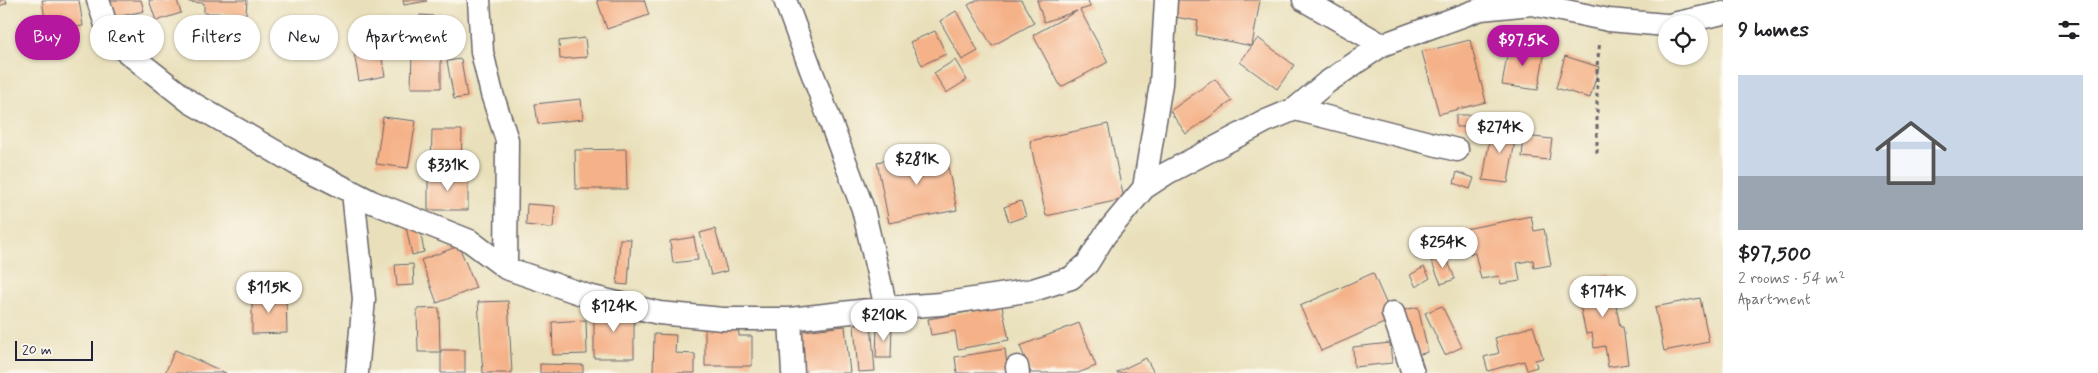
<!DOCTYPE html>
<meta charset="utf-8">
<style>
body{margin:0;font-family:Mynerve,sans-serif;background:#f6f6f6;color:#202124;height:100vh;display:flex;flex-direction:column;font-size:19px;white-space:nowrap}
*{box-sizing:border-box;margin:0}
p{font-size:16px;color:#757577}
.icon{flex:none;width:28px;height:28px;fill:none;stroke:currentColor;stroke-width:2;stroke-linecap:round;stroke-linejoin:round}
.map{position:relative;flex:1;overflow:hidden}
.sheet{display:flex;flex-direction:column;background:#fff;width:375px}
.sheet>*{flex:none}
.guide{position:absolute;left:15px;top:15px;width:475px;height:45px;display:flex;gap:10px}
.fabs{position:absolute;left:1658px;top:15px;display:grid;gap:10px}
.fabs a{display:grid;place-items:center;width:50px;height:50px;border-radius:50%;background:#fff;box-shadow:0 1px 4px #0004;font-size:25px}
.scale{position:absolute;left:15px;bottom:12px;width:78px;box-sizing:border-box;padding-left:5px;border:2px solid #22223b;border-top:0;font-size:14px;line-height:18px;white-space:nowrap;color:#22223b;-webkit-text-stroke:4px #fbf7ec;paint-order:stroke}
.price{position:absolute;translate:-50% -42px;padding:0 11px;border-radius:18px;background:#fff;color:#222;font-size:16px;line-height:32px;filter:drop-shadow(0 1px 2px #0008)}
.price::after{content:'';position:absolute;left:50%;top:30px;width:15px;height:11px;margin-left:-8px;background:inherit;clip-path:polygon(0 0,100% 0,50% 100%)}
.price.selected{background:#b5179e;color:#fff}
ul{padding:0;list-style:none}
li{display:grid;align-content:center;gap:10px;height:265px;padding:0 15px}
li span{display:grid;place-items:center;height:155px;border-radius:0px;color:#555}
li>.icon{margin-inline-start:auto}
span .icon{width:90px;height:90px;fill:#fffc;stroke-width:1}
li b{font-size:21px}
h2{display:flex;justify-content:space-between;align-items:center;height:60px;padding:0 15px;font-size:21px}
.pill{padding:0 18px;border-radius:22px;background:#fff;box-shadow:0 1px 4px #0004;font-size:18px;line-height:45px}
.pill.selected{background:#b5179e;color:#fff}
main{display:flex;flex:1;min-height:0}
.map>svg:first-child{display:block}
</style>
<main>
<div class="map">
<svg width="1723" height="373" viewBox="0 0 1723 373">
<rect width="100%" height="100%" fill="#fbf7ec"/>
<filter id="ink" filterUnits="userSpaceOnUse"><feTurbulence type="fractalNoise" baseFrequency=".02" numOctaves="2"/><feDisplacementMap in="SourceGraphic" scale="10" xChannelSelector="R" yChannelSelector="G"/><feConvolveMatrix kernelMatrix="1 2 1 2 8 2 1 2 1" color-interpolation-filters="sRGB"/></filter>
<filter id="wash" filterUnits="userSpaceOnUse"><feTurbulence type="fractalNoise" baseFrequency=".0096" numOctaves="4" result="noise"/><feDisplacementMap in="SourceGraphic" scale="20" xChannelSelector="R" yChannelSelector="G"/><feGaussianBlur stdDeviation="1.12" result="paint"/><feColorMatrix in="noise" values="0 0 0 0 0 0 0 0 0 0 0 0 0 0 0 0 0 1.4 0 .05"/><feComposite in="paint" operator="in"/></filter>
<g filter="url(#wash)">
<rect width="100%" height="100%" fill="#e9e0bb"/>
<g id="blocks">
<path fill="#f5b187" d="M0 0H6L7 3 0 6Z
M42 0H79L83 26 47 31Z
M104 0H141L144 11 108 19Z
M149 0H177L181 13 156 21Z
M189 0H247L246 14 204 13V3L189 2Z
M403 0H426L427 1 404 5Z
M597 0H644L649 15 607 29Z
M977 0H1021L1034 23 992 46 968 5Z
M1037 0H1088L1090 7 1080 10 1108 62 1061 87 1033 35 1077 11 1044 22Z
M1172 0H1260L1252 46 1196 35 1198 21 1169 16Z
M956 11 978 51 962 60 940 21Z
M420 15 433 16 430 45 417 44Z
M935 31 946 54 922 65 910 42Z
M585 38 587 57 560 59 559 41Z
M1258 38 1294 65 1277 89 1240 62Z
M1470 40 1486 102 1439 114 1422 52Z
M379 42 385 76 359 81 353 47Z
M1509 44 1545 50 1538 90 1502 85Z
M412 53 441 54V88H411Z
M1565 56 1599 67 1590 98 1556 88Z
M461 59 467 97 454 99 447 61Z
M955 60 967 80 946 93 934 73Z
M1215 79 1232 101 1186 134 1170 111Z
M581 99 583 119 538 124 535 104Z
M1456 115H1479V127H1456Z
M383 117 416 121 408 168 376 164Z
M1108 124 1124 199 1046 216 1030 141Z
M1492 124 1517 128 1508 183 1483 180Z
M432 130H462L461 170H431Z
M1524 136 1552 139 1549 160 1522 157Z
M944 148 957 210 889 223 877 162Z
M626 149 627 189H576L575 150Z
M1457 172 1474 178 1470 189 1454 183Z
M428 174H468V210H428Z
M1021 201 1026 216 1009 222 1004 207Z
M527 204 555 206 553 228 526 225Z
M1531 216 1534 231 1544 229 1551 265 1534 268 1533 260 1517 263 1520 281 1501 284 1499 276 1481 279 1475 253 1470 254 1465 229Z
M419 224 424 252 412 255 406 227Z
M715 229 727 271 711 275 700 233Z
M694 237 698 260 673 263 670 241Z
M620 239H631L628 285 617 284Z
M459 246 476 288 437 303 421 260Z
M1445 254 1455 279 1441 284 1431 260Z
M413 264 414 285 397 286 395 265Z
M1424 267 1430 278 1416 287 1410 275Z
M1373 273 1393 319 1321 351 1300 306Z
M1610 274 1620 327H1623L1628 364 1608 367 1605 346 1594 348 1592 333 1586 334 1575 281Z
M286 294 287 333 252 334V295Z
M1700 298 1709 342 1664 351 1655 307Z
M508 301 512 373H483L478 302Z
M1002 306 1009 340 958 349 955 331 931 335 928 319Z
M1442 306 1462 347 1445 355 1425 313Z
M1418 307 1428 352 1405 358 1395 312Z
M439 308 440 352H418L417 309Z
M594 309H634V358H594Z
M586 320 587 354 553 355 552 322Z
M1079 323 1096 366 1078 373H1031L1020 346Z
M871 324 875 371 858 372 854 325Z
M877 325 892 326 891 358H876Z
M738 326 739 336H752V366H705V327Z
M845 326 850 373H800L795 332Z
M1533 326 1543 358 1535 360 1537 367 1527 370 1524 361 1488 371 1484 357 1499 353 1495 338Z
M654 334 676 335 675 353 695 354V373H653Z
M1390 343 1392 363 1354 367 1353 347Z
M1005 349 1008 373H957L955 357Z
M175 350 226 373H165Z
M441 350H465V373H441Z
M1146 358 1154 373H1117V372Z
M540 364 583 365V373H540Z"/>
</g>
</g>
<g filter="url(#ink)">
<use href="#blocks" fill-opacity="0" stroke="#686468" stroke-width="1"/>
<g fill="none" stroke-linecap="round" stroke-linejoin="round">
<g stroke="#686468" stroke-width="25">
<path id="minor" d="M98 0 106 25 118 45 190 102 295 163 372 202 470 241 506 268 588 296 659 313 723 319H790L886 308 940 304 1033 290 1071 278 1087 264 1105 235 1144 188 1167 173 1266 121 1295 109 1326 83 1382 45 1481 9 1532 4 1609 20 1666 25
M479 0 482 52 492 94 507 140 506 268
M785 0 863 209 886 308
M1304 0 1382 45
M1673 24 1723 13
M1295 109 1457 150
M1144 188 1161 84 1166 0
M353 192 364 299 357 373
M1393 313 1413 373
M790 319 793 373
M1017 367 1018 373"/>
</g>
<path stroke="#686468" stroke-width="3" stroke-dasharray="4 4" stroke-linecap="butt" d="M1597 153V66L1600 41"/>
<use href="#minor" stroke="#fff" stroke-width="22"/>
</g>
</g>
</svg>
<div class="fabs">
<a><svg class="icon" aria-label="locate" viewBox="0 0 24 24"><circle cx="12" cy="12" r="6"/><path d="M12 2v4M12 18v4M2 12h4M18 12h4"/></svg></a>
</div>
<div class="scale">20 m</div>
<b class="price selected" style="left:1523px;top:67px">$97.5K</b>
<b class="price" style="left:1500px;top:154px">$274K</b>
<b class="price" style="left:917px;top:186px">$281K</b>
<b class="price" style="left:448px;top:192px">$331K</b>
<b class="price" style="left:1443px;top:269px">$254K</b>
<b class="price" style="left:269px;top:314px">$115K</b>
<b class="price" style="left:1603px;top:318px">$174K</b>
<b class="price" style="left:614px;top:333px">$124K</b>
<b class="price" style="left:884px;top:342px">$210K</b>
<div class="guide">
<a class="pill selected">Buy</a>
<a class="pill">Rent</a>
<a class="pill">Filters</a>
<a class="pill">New</a>
<a class="pill">Apartment</a>
</div>
</div>
<section class="sheet">
<h2>9 homes<svg class="icon" aria-label="filters" viewBox="0 0 24 24"><path d="M4 7h16M4 17h16"/><circle cx="9" cy="7" r="2"/><circle cx="15" cy="17" r="2"/></svg></h2>
<ul>
<li><span style="background:linear-gradient(#c9d6e8 65%,#9aa5b1 0)"><svg class="icon" aria-label="home" viewBox="0 0 24 24"><path d="M3 11l9-7 9 7M6 9v11h12V9"/></svg></span><div><b>$97,500</b><p>2 rooms · 54 m²</p><p>Apartment</p></div></li>
</ul>
</section>
</main>
